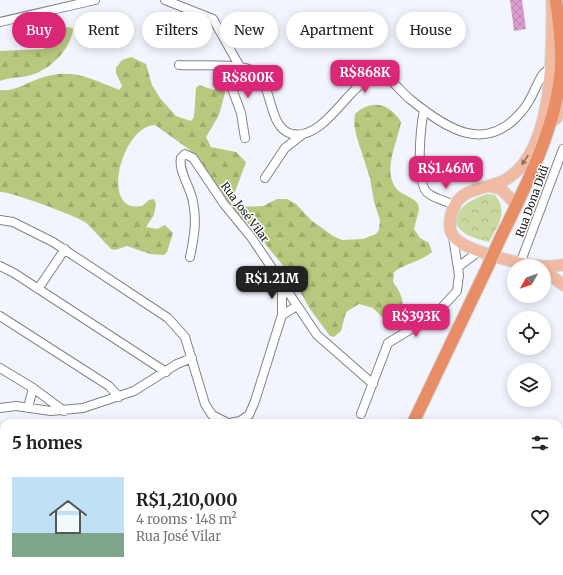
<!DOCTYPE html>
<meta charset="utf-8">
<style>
body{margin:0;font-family:Merriweather,serif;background:#f6f6f6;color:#222;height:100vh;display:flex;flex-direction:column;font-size:15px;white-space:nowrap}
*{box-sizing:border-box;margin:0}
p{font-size:13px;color:#767676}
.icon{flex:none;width:22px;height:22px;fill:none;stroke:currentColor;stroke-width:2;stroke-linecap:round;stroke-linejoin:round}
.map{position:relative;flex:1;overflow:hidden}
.panel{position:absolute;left:0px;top:419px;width:563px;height:156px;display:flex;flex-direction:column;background:#fff;border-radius:12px 12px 0 0;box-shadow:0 2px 10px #0003}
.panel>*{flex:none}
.top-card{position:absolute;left:12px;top:12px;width:539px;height:36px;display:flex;gap:8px}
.needle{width:26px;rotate:230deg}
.controls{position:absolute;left:507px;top:259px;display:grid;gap:8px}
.controls a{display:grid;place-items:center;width:44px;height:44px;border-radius:50%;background:#fff;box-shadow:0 2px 10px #0003;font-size:20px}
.price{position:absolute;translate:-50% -34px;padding:0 9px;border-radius:8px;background:#db2777;color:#fff;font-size:13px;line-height:26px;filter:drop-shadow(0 1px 2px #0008)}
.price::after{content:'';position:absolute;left:50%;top:24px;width:12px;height:9px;margin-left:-6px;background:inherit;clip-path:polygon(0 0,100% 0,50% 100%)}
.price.on{background:#222;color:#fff}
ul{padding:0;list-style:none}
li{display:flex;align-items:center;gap:12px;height:100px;padding:0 12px}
li span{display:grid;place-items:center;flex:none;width:112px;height:80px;border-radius:0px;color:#555}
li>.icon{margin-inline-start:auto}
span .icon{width:48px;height:48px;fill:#fffc;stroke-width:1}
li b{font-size:17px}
h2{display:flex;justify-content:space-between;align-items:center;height:48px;padding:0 12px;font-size:17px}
.tag{padding:0 14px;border-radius:18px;background:#fff;box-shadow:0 2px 10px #0003;font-size:14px;line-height:36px}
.tag.on{background:#db2777;color:#fff}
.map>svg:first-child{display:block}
</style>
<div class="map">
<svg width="563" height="575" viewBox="0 0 563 575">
<defs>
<pattern id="forest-firs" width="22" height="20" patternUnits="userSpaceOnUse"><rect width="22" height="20" fill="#b7c97e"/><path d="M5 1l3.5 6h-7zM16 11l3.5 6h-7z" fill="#9cac6c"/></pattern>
<pattern id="park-crowns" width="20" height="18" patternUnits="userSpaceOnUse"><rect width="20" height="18" fill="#c9d89f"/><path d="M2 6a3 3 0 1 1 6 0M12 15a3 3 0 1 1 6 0" fill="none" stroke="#acb888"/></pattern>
<pattern id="building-cross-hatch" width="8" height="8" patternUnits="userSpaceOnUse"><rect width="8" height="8" fill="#dd9cce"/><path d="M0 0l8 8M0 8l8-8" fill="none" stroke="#bd86b0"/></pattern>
</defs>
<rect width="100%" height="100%" fill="#f2f5fe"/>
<path fill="url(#forest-firs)" d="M64 27H69L73 29C71 49 50 70 31 75 21 78 10 77 0 81V51L44 49Z
M131 57 146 64 152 85 160 98 176 116 191 121 194 117 196 88 199 85 214 90 222 80 226 83 225 93 219 115 206 137 211 147 236 152 246 162 235 192 234 203 242 207 263 206 277 199H287L296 204 311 220 333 236 342 240 363 239 376 234 379 230 380 220 374 202 370 178 357 138 354 124 355 114C372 99 389 103 401 122 398 142 382 169 396 188 402 196 412 196 418 204L419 209 414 229 420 238 429 243 432 252C422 261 406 263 394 272L393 282C404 297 408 309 392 323L387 322 373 308 359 304 346 312 341 331 334 337 330 336 310 309 297 286 281 263 247 222 228 206 200 161 190 150 155 125C121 126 99 215 142 206L149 200 154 199 156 204 154 215 146 227 157 229 165 225 173 233 167 252 164 255 150 254 127 246 115 250 111 249C102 240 94 230 85 222 76 216 9 191 0 192V90C14 92 26 83 38 79 70 67 90 78 119 90L122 86 116 73V68L122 60Z"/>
<path fill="url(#park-crowns)" d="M487 194 495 195C509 212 498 225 489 242 475 238 462 236 455 222 459 205 471 200 487 194Z"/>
<path fill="url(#building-cross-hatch)" d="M510 0H522L526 29 514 31Z"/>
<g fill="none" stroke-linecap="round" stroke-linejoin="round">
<g stroke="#81838b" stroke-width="10">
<path id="minor" d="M165 0 213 19 240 67
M0 22 95 0
M179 65C197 66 237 63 251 70 275 81 266 128 292 134 328 141 352 74 382 74 393 80 401 92 411 100 447 129 486 155 522 111 532 100 535 86 543 74L546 71 552 70
M224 67 241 113 245 138
M424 110C421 125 414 185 429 194 436 199 446 201 454 205
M265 178 285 148 303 134
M0 220 13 222 53 242 168 318 185 337 205 404 212 415 228 423
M190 257C194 238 197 220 193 202 191 188 178 171 181 158L185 154 193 158 224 204 251 237 317 335 373 384
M521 261 563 149
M0 266 14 273 166 372
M458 267 478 252
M38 289 65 249
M282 315 297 306
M0 316 109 386 119 397
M0 368 33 388 64 411
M0 408 16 406 51 411 83 408 134 391 177 364 192 358
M28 408 33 388
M361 414 388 343 436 314 457 291 459 275 453 237
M230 423 240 421 249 415 255 401 282 315V285
M493 575 500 571"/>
</g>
<g stroke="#d5d5d5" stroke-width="13">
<path id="major" d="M552 2C552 51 555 152 505 180 489 189 464 187 455 205 450 214 447 229 454 237 465 251 520 264 539 266 546 267 555 266 563 265
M556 119 563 101
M489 186 501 189 517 205
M544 270 563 285
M559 460 563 436
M559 515 563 537
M543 575 544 571"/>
</g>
<g stroke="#d5d5d5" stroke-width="14">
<path id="highway" d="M499 241C525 187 557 128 561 67 562 44 559 22 556 0
M413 423 487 268
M282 575 288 571"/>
</g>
<use href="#minor" stroke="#fff" stroke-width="8"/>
<use href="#major" stroke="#f1bba3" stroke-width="11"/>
<use href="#highway" stroke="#e88d65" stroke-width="12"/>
<g stroke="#d5d5d5" stroke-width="14" stroke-linecap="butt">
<path id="highway-bridge" d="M487 268 499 241"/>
</g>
<use href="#highway-bridge" stroke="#e88d65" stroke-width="12"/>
</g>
<defs><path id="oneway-solid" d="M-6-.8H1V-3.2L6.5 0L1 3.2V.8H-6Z"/></defs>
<use fill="#8d7064" href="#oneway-solid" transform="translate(525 160) rotate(124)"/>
<g text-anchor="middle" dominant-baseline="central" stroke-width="3" stroke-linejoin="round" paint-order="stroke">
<g font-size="11" fill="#131417" stroke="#fff">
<text transform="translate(532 201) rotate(-70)">Rua Dona Didi</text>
<text transform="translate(245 212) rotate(53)">Rua José Vilar</text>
</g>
</g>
</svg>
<div class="controls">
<a><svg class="needle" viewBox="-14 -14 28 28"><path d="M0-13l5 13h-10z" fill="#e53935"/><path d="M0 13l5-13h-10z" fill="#767676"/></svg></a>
<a><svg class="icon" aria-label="locate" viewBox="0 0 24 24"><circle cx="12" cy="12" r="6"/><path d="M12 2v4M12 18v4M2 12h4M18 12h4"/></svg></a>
<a><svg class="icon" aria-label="layers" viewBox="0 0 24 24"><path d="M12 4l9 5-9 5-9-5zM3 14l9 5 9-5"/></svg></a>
</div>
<b class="price" style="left:365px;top:94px">R$868K</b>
<b class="price" style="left:248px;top:99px">R$800K</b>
<b class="price" style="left:446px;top:190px">R$1.46M</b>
<b class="price on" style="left:272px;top:300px">R$1.21M</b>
<b class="price" style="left:416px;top:338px">R$393K</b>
<div class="top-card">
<a class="tag on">Buy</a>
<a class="tag">Rent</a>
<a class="tag">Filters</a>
<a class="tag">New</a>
<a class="tag">Apartment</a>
<a class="tag">House</a>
</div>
<section class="panel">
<h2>5 homes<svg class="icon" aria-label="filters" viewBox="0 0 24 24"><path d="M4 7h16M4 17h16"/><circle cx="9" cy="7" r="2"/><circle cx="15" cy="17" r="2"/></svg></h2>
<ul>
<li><span style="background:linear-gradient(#bfe0f5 70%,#7fa58c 0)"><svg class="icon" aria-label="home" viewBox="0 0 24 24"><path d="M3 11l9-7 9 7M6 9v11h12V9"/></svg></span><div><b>R$1,210,000</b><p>4 rooms · 148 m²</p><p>Rua José Vilar</p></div><svg class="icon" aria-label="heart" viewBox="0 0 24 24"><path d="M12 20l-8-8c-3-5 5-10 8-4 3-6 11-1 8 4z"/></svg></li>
</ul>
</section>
</div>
